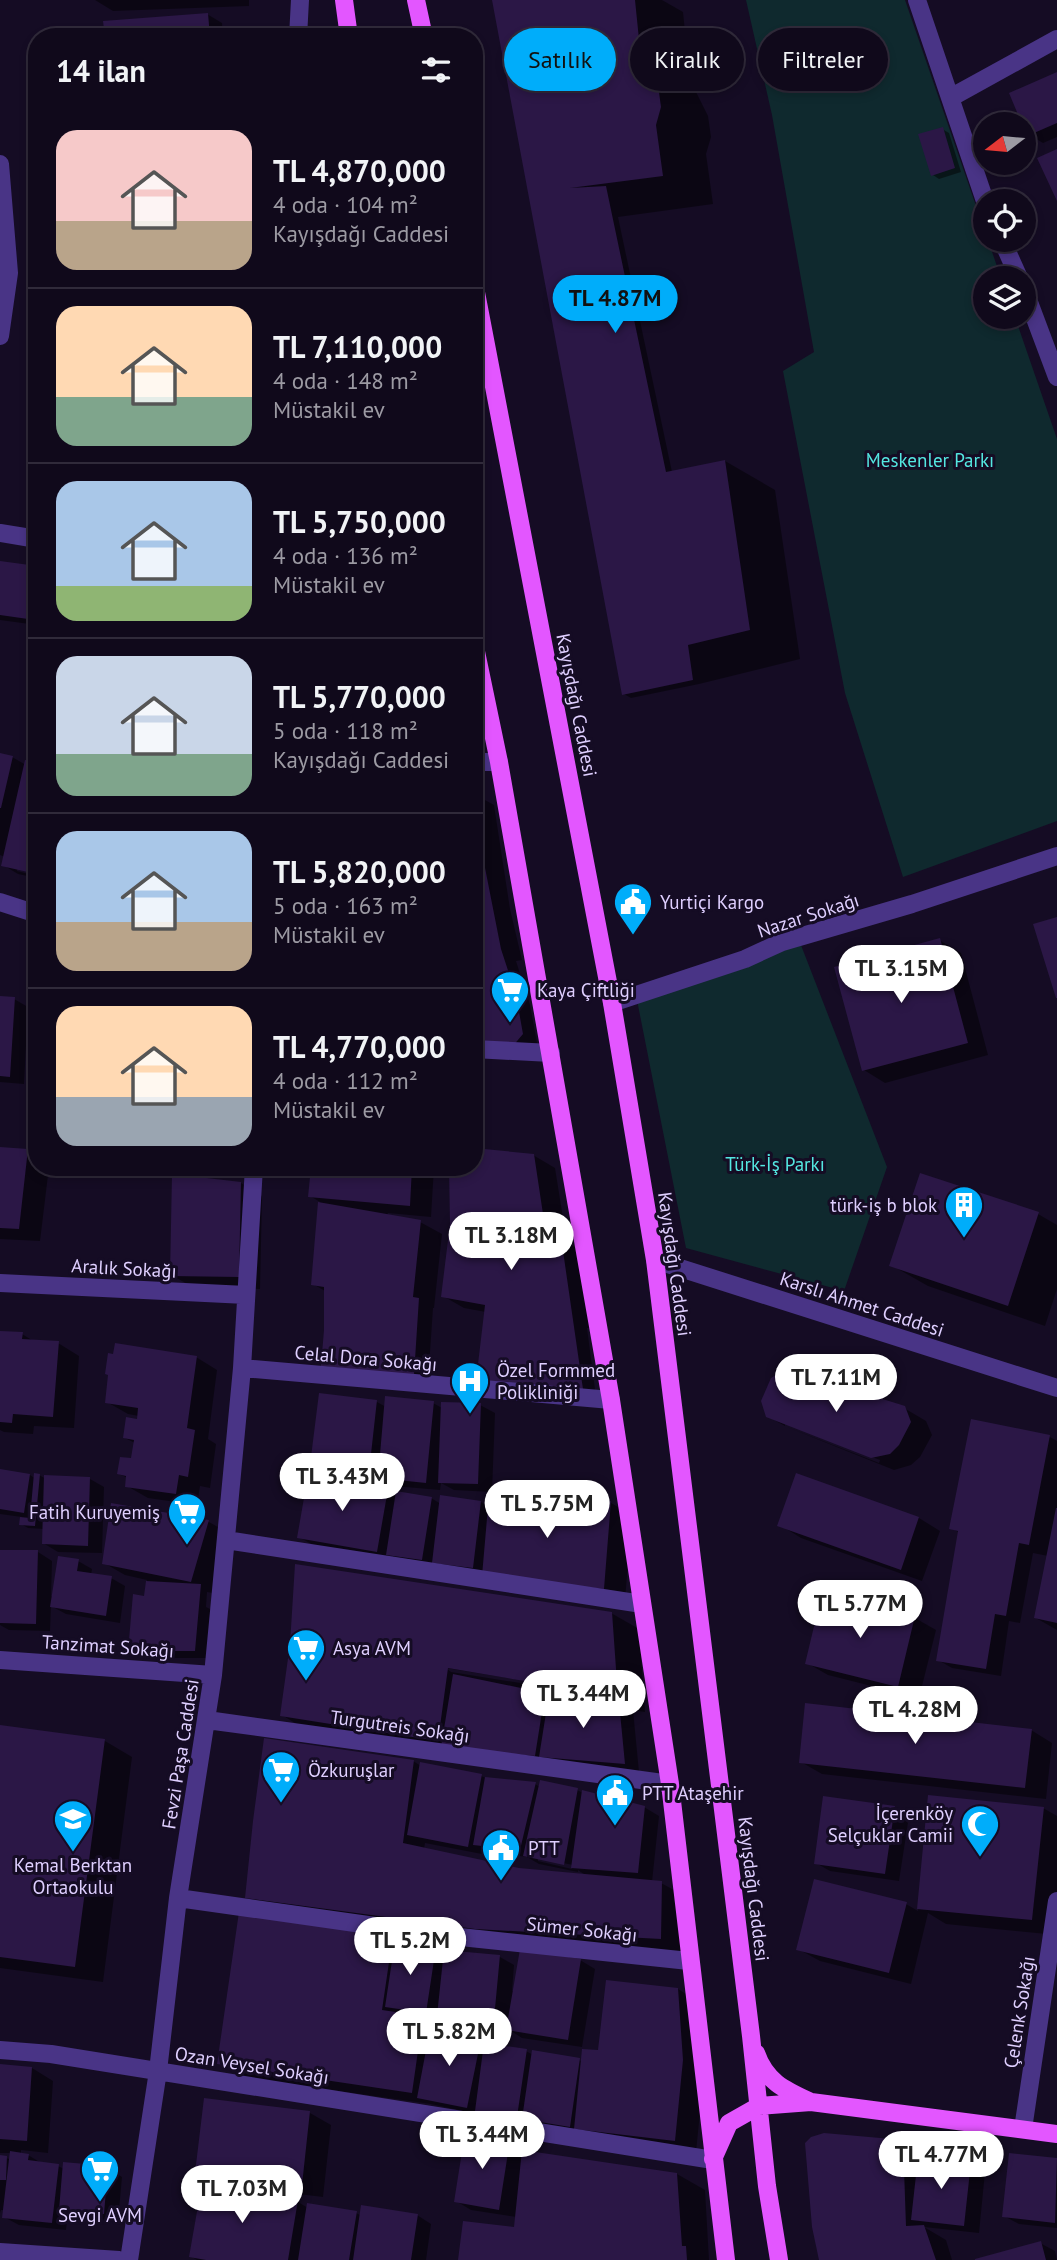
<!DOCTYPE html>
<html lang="tr">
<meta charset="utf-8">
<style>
body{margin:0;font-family:"PT Sans",sans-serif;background:#1e1728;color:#f1f3f6;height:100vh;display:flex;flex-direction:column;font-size:26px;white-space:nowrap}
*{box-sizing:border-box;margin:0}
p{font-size:23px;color:#9c9aa3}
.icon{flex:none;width:38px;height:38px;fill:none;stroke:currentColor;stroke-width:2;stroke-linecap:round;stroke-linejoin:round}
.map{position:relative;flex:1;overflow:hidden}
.panel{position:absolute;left:28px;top:28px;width:455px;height:1148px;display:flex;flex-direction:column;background:#10091b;border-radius:28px;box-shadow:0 4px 10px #0003,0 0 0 2px #302a3a}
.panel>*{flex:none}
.top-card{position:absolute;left:504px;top:28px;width:448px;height:63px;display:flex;gap:14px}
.needle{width:46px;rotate:254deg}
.tools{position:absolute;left:973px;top:112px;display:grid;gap:14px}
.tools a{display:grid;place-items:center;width:63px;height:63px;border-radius:50%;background:#10091b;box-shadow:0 4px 10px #0003,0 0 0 2px #302a3a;font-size:35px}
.price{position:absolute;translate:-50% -60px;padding:0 16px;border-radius:24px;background:#fff;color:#222;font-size:23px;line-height:46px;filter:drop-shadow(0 2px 4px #0008)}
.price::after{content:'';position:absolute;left:50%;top:42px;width:21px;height:16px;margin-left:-10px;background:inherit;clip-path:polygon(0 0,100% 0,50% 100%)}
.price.current{background:#00adfa;color:#111}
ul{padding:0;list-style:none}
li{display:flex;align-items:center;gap:21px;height:175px;padding:0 28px}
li+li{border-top:2px solid #302a3a}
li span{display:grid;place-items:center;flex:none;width:196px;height:140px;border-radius:21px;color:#555}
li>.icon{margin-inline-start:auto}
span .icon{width:84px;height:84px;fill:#fffc;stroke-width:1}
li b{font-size:30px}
h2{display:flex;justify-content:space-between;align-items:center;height:84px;padding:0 28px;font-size:30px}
.chip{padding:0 24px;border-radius:32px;background:#10091b;box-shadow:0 4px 10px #0003,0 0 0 2px #302a3a;font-size:24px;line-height:63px}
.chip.current{background:#00adfa;color:#111}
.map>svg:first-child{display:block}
</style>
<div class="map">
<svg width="1057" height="2260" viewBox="0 0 1057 2260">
<rect width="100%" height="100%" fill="#150c24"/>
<path fill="#0f292e" d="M746 0H905L985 232V240H988L1001 278H985V317H1015L1057 439V821L903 877 845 693 783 371 814 352 772 115Z
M799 940 887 1167 844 1291 686 1248 637 1000Z"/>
<path fill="#0007" fill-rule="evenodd" d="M95 0H249V6L113 11Z
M493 0H662L683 12 690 80 708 116 711 137 706 154 713 204 618 217 672 472 725 461 775 490 800 659 699 684 631 698 624 694Z
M207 14 222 23 223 37H106Z
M1057 74V137L1043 143 1028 134 1011 94Z
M942 129 949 133 961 172 939 179 933 175Z
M0 563 37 568V625L0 620Z
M0 755 12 757 26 765 17 871 37 876V878L18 874 3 865 5 857 0 855Z
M474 794 494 805 510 909 522 960 516 961 530 1005 537 1043 527 1054 474 1048Z
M939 940 961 953 988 1055 885 1083 864 1070Z
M0 998 14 999 28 1007 24 1084 0 1082Z
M0 1148 28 1151 37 1156V1167H49L40 1241 0 1239Z
M533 1155 555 1168 567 1243 582 1251 593 1328H587L596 1397 539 1395 486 1312 464 1308 443 1296 474 1167Z
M313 1167H434L431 1217 388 1213 387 1216 420 1222 442 1234 434 1308H433L428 1382 337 1373 323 1365 326 1331 325 1291 313 1284 320 1202 310 1196Z
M241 1183 262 1196 260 1289 193 1287 171 1275Z
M1038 1214 1057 1225V1289L1045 1326 928 1286 891 1265Z
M0 1333 22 1334 35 1342 58 1343 79 1356 74 1428 34 1426 33 1434 4 1432 0 1430Z
M196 1357 217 1370 208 1439 216 1444 210 1488 200 1486 197 1505 148 1498 127 1486 128 1478 119 1474 133 1460 135 1443 125 1438 138 1421 139 1416 128 1414 107 1402Z
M377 1402 386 1407 433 1403 442 1408 480 1405 495 1413 492 1492 454 1490 441 1483 440 1490 394 1486 382 1479 326 1472 312 1464Z
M904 1408 926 1421 932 1435 920 1457 911 1465 894 1470 787 1427 879 1463 880 1460 785 1423V1426L767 1416Z
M1050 1437 1057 1441V1630L1036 1618 1048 1556 1033 1553 1020 1623 1009 1621 1001 1676 952 1668 938 1660 960 1533 951 1528Z
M0 1471 30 1475 36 1479 39 1475 46 1479H90L104 1487 102 1553 58 1552 43 1543 44 1529 28 1528 21 1524 22 1517 0 1514Z
M797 1475 919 1518 940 1531 922 1581 801 1538 780 1525Z
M387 1491 397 1496 431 1498 441 1504 481 1502 490 1508 611 1503 632 1515 625 1600 402 1562 392 1556 391 1559 313 1545 299 1537Z
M113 1505 209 1522 230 1534 213 1593 207 1592 206 1607 214 1611 210 1658H144L129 1650 145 1597 147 1580 125 1575 104 1563Z
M0 1551 38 1552 52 1561 51 1596 53 1597 78 1561 92 1569 91 1575 111 1578 125 1586 120 1623 66 1614 51 1606 50 1631 9 1630 0 1625Z
M824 1595 915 1618 936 1630 919 1698 828 1675 807 1663Z
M611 1613 639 1629 645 1712 633 1710 639 1772 303 1728 282 1715 292 1644ZM446 1668 627 1697 626 1700 451 1672Z
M0 1727 105 1741 132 1757 103 1982 0 1968Z
M1031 1730 1052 1743 1046 1799 822 1774 801 1762Z
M413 1761 421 1766 481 1776 486 1778 535 1784 540 1787 577 1790 583 1793 644 1807 659 1816 652 1882 661 1883 683 1895 682 1951 530 1943 268 1909 247 1897ZM425 1843 482 1854 483 1849 490 1852 527 1857 539 1864 578 1872V1870L585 1875 519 1870 424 1849ZM538 1858 573 1865 572 1869 538 1861Z
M930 1797 1043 1808 1057 1816V1935L946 1924 928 1913 911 1984 820 1961 798 1949 906 1904 918 1911Z
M894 1808 909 1816 899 1881 830 1871 816 1863Z
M393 1937 405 1944 435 1949 445 1954 500 1957 514 1965 512 1991 580 1960 595 1969 582 2047 522 2038 508 2029 507 2037 452 2032 445 2027 443 2034 480 2041 487 2045 526 2051 533 2055 583 2061 599 2052 678 1989 699 2002 704 2073 696 2152 491 2118 482 2113 481 2115 431 2104 246 2078 219 2063ZM423 2018 438 2020V2026Z
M0 2066 32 2068 53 2081 48 2153 21 2150V2154L28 2155 43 2164 58 2166 64 2169 108 2168 122 2177 118 2221 75 2217 68 2213 66 2230 19 2225 4 2217 5 2210H1L0 2213V2157L10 2159 11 2153H0Z
M310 2113 331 2125 323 2197 218 2184 197 2172Z
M510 2142 524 2150V2152L677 2174 705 2190 709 2260H459L515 2230 517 2217 471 2210 456 2201Z
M903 2142 924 2154 925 2159 971 2164 985 2172 979 2233 924 2227 946 2240 952 2260H821Z
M1011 2155 1057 2160V2228L1019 2224 1004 2216Z
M203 2185 298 2202 308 2208 356 2213 362 2216 417 2215 431 2224 426 2260H197L191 2256Z
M1040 2243 1055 2251 1057 2260H979Z"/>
<path fill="#2b1746" d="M492 0H635L640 49 658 85 661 107 656 125 663 176 570 188 606 186 666 472 725 460 750 630 688 645 693 680 622 695Z
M208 13 210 37H105L103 21Z
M1057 72V123L1027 136 1024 124H1022L1009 93Z
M943 127 955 168 931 176 918 134Z
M1057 149V201L1037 158Z
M35 437H37V509L27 507Z
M0 561 37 566 35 620 0 615Z
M0 753 13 756 1 808H0Z
M25 760 37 762V874L1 866Z
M474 812 501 949 516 995 523 1034 512 1047 474 1043Z
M1057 917V998H1056L1033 924Z
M940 938 968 1043 862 1071 834 967Z
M0 996 15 997 10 1077 0 1076Z
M35 1038H37V1091H30Z
M0 1147 28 1149 19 1229 0 1228Z
M474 1148 534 1154 546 1234 561 1237 583 1389 476 1381 485 1305 441 1297 450 1224 449 1167H474Z
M311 1167H412L410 1206 308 1197Z
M920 1173 1039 1212 1008 1306 889 1266Z
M172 1174 241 1182 239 1277 170 1276Z
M318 1202 421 1220 413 1297 419 1298 414 1375 321 1366 324 1330V1287L311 1285Z
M0 1331 23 1332 22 1339 59 1341 53 1417 13 1414 12 1423 0 1422Z
M115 1343 197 1356 187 1428 195 1430 188 1477 179 1475 176 1494 125 1487 126 1476 117 1474 120 1457 131 1458 134 1440 123 1438 126 1417 137 1419 138 1408 105 1403 108 1375 105 1374 108 1353 113 1354Z
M786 1369 905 1406 911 1422 899 1445 890 1454 871 1458 766 1417 761 1401 771 1378Z
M319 1393 377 1400 369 1472 310 1465Z
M385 1396 434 1401 426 1483 378 1478Z
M441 1402 481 1403 478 1484 438 1483Z
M971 1419 1050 1435 1029 1545 1019 1543 1006 1616 995 1614 986 1669 936 1661 958 1531 949 1529Z
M0 1469 30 1474 24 1513 0 1509Z
M34 1473 40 1474 35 1526 19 1525 20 1517 30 1518Z
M796 1473 919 1517 901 1570 777 1526Z
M44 1475 90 1477 88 1546 42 1544Z
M308 1475 388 1489 377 1552 297 1538Z
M396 1491 432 1497 422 1560 386 1555Z
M440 1495 481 1501 473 1568 432 1563Z
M489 1495 611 1501 604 1589 482 1576Z
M111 1503 209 1520 191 1582 102 1564Z
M1056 1508H1057V1623L1034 1618Z
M0 1550H38L36 1624 0 1623Z
M58 1556 79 1559 77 1571 112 1576 106 1616 50 1607Z
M295 1564 612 1612 618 1697 448 1668 438 1741 280 1716 290 1644Z
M146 1581 201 1584 195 1651H128L133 1594 144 1596Z
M822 1593 915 1616 898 1687 805 1664Z
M453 1674 545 1693 535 1756 441 1747Z
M549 1694 619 1702 625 1764 539 1757Z
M805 1703 1032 1729 1025 1788 799 1763Z
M0 1725 105 1739 75 1967 0 1957Z
M264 1738 414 1760 403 1843 519 1868 662 1881 661 1939 475 1929 245 1898 253 1821Z
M420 1762 482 1774 468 1847 407 1835Z
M485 1777 536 1782 520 1850 473 1845Z
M540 1780 578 1788 564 1865 523 1856Z
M582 1790 645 1806 638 1873 571 1868Z
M928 1795 1044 1807 1032 1920 917 1909Z
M823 1796 895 1806 885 1874 814 1864Z
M814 1879 907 1902 889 1973 796 1950Z
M239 1912 393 1935 382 2010 423 2016 412 2093 217 2064Z
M395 1941 436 1947 426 2013 385 2007Z
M520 1949 581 1959 568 2040 506 2030Z
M444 1950 500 1955 493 2030 436 2025Z
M606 1980 678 1988 683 2060 675 2141 574 2129 582 2049 598 2050Z
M430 2029 481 2039 467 2108 417 2098Z
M484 2043 527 2049 517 2117 475 2111Z
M532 2050 580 2058 570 2127 522 2119Z
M0 2064 32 2067 27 2141 0 2139Z
M204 2098 310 2111 302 2185 195 2173Z
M465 2133 510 2140 499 2210 454 2202Z
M824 2133 903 2140 906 2226 924 2225 936 2260H819L812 2227 805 2143 811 2137Z
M522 2150 677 2173 682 2246H686L687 2260H458L463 2221 514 2227Z
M10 2151 29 2154 28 2160 59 2164 52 2223 2 2218Z
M1009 2153 1057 2158 1055 2223 1002 2217Z
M0 2155 7 2156 6 2180H0Z
M918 2157 971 2162 964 2226 911 2220Z
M63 2162 108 2166 104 2214 59 2210Z
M202 2183 298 2200 288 2260H206L189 2257Z
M307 2203 357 2211 349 2260H298Z
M361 2205 418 2214 411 2260H353Z
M1041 2241 1046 2260H975V2259Z"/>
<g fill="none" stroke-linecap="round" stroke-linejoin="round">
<path stroke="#493486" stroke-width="18" d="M917 0 985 201
M298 37 300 0
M950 98 1057 39
M0 164 9 273 0 336
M1002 240 1019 278
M1024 289 1057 377
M0 533 37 539
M474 762H499
M0 902 37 914
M612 1003 745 959 782 942 912 904 1057 856
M474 1049 551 1053
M655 1260 1057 1388
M0 1283 246 1295
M242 1368 611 1400
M226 1540 642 1604
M0 1660 213 1675
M207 1720 670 1784
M178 1898 432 1934 689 1961
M0 2050 51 2054 713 2160
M1023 2129 1057 1901
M0 2252 119 2260
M129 2260 158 2071 178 1898 213 1675 242 1368 254 1167"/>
<path stroke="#e356ff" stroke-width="18" d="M344 0 349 37
M416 0 424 37
M474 282 612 1003 655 1260 751 2036 767 2186 779 2260
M474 642 499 762 611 1400 670 1784 726 2260
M756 2053C766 2082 785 2090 811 2102
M713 2159 729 2123 759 2106 811 2102 1057 2134"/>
</g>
<defs>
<g id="civic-pin" transform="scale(2.0125)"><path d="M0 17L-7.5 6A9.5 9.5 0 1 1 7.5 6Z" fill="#00adfa" stroke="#150c24"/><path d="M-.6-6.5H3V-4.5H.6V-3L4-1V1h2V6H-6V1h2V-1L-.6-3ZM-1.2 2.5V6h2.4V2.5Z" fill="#fff"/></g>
<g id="supermarket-pin" transform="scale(2.0125)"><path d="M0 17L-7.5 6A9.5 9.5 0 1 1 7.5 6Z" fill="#00adfa" stroke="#150c24"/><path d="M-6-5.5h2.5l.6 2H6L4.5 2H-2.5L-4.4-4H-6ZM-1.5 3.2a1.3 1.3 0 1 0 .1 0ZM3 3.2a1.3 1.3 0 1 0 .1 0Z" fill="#fff"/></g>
<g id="building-pin" transform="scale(2.0125)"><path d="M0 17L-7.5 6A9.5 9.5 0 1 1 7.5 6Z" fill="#00adfa" stroke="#150c24"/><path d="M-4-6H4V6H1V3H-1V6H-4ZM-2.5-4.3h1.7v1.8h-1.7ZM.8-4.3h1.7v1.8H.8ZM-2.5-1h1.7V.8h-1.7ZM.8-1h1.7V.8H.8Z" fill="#fff"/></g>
<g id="hospital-pin" transform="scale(2.0125)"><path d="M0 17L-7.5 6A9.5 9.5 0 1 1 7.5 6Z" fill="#00adfa" stroke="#150c24"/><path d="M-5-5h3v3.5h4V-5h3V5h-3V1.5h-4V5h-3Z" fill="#fff"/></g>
<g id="school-pin" transform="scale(2.0125)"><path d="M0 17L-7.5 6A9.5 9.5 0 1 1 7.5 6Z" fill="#00adfa" stroke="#150c24"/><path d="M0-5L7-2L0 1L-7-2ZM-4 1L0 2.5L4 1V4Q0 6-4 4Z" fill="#fff"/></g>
<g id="mosque-pin" transform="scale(2.0125)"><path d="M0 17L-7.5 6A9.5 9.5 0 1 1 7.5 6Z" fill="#00adfa" stroke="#150c24"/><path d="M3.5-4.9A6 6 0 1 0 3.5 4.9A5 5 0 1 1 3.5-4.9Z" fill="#fff"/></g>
</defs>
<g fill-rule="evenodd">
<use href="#civic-pin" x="633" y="902"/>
<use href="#supermarket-pin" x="510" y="990"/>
<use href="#building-pin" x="964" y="1205"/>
<use href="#hospital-pin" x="470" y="1381"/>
<use href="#supermarket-pin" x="187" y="1512"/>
<use href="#supermarket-pin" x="306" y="1648"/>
<use href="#supermarket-pin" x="281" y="1770"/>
<use href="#civic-pin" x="615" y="1793"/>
<use href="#school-pin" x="73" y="1819"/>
<use href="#mosque-pin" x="980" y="1824"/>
<use href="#civic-pin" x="501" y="1848"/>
<use href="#supermarket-pin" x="100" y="2169"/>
</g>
<g text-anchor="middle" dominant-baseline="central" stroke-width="6" stroke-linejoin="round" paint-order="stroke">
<g font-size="19" fill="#54e7e1" stroke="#150c24">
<text x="930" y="460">Meskenler Parkı</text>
<text x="775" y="1164">Türk-İş Parkı</text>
</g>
<g font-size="19" fill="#dfcfff" stroke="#150c24">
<text transform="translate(577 705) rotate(79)">Kayışdağı Caddesi</text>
<text transform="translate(808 915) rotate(-18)">Nazar Sokağı</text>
<text transform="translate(675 1264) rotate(82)">Kayışdağı Caddesi</text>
<text transform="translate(124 1268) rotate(3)">Aralık Sokağı</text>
<text transform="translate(862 1304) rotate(18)">Karslı Ahmet Caddesi</text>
<text transform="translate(366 1358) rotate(5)">Celal Dora Sokağı</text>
<text transform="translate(108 1646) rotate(4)">Tanzimat Sokağı</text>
<text transform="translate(400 1726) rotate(8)">Turgutreis Sokağı</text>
<text transform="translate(180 1754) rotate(-81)">Fevzi Paşa Caddesi</text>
<text transform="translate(754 1889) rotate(83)">Kayışdağı Caddesi</text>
<text transform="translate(582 1929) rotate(6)">Sümer Sokağı</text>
<text transform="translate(1019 2012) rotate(-81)">Çelenk Sokağı</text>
<text transform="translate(252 2065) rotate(9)">Ozan Veysel Sokağı</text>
</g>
<g font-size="19" fill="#dfcfff" stroke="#150c24" text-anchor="start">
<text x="660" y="902">Yurtiçi Kargo</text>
<text x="537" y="990">Kaya Çiftliği</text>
<text x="937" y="1205" text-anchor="end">türk-iş b blok</text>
<text x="497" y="1370">Özel Formmed<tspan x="497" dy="22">Polikliniği</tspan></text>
<text x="160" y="1512" text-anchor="end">Fatih Kuruyemiş</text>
<text x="333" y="1648">Asya AVM</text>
<text x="308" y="1770">Özkuruşlar</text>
<text x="642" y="1793">PTT Ataşehir</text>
<text x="953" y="1813" text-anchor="end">İçerenköy<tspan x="953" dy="22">Selçuklar Camii</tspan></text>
<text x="528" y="1848">PTT</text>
<text x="73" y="1865" text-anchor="middle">Kemal Berktan<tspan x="73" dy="22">Ortaokulu</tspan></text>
<text x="100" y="2215" text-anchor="middle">Sevgi AVM</text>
</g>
</g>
</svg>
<div class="tools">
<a><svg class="needle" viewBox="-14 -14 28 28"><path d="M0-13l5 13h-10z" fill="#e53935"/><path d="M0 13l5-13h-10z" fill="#9c9aa3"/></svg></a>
<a><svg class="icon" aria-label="locate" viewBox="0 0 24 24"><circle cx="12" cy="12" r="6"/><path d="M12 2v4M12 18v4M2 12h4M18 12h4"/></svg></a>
<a><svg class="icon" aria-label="layers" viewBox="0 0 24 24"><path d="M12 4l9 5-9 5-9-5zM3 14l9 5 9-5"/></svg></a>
</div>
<b class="price current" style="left:615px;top:335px">TL 4.87M</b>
<b class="price" style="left:901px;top:1005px">TL 3.15M</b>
<b class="price" style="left:511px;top:1272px">TL 3.18M</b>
<b class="price" style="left:836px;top:1414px">TL 7.11M</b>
<b class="price" style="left:342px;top:1513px">TL 3.43M</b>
<b class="price" style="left:547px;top:1540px">TL 5.75M</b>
<b class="price" style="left:860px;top:1640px">TL 5.77M</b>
<b class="price" style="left:583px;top:1730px">TL 3.44M</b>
<b class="price" style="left:915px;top:1746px">TL 4.28M</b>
<b class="price" style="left:410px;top:1977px">TL 5.2M</b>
<b class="price" style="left:449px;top:2068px">TL 5.82M</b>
<b class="price" style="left:482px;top:2171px">TL 3.44M</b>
<b class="price" style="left:941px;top:2191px">TL 4.77M</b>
<b class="price" style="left:242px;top:2225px">TL 7.03M</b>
<div class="top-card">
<a class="chip current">Satılık</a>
<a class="chip">Kiralık</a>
<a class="chip">Filtreler</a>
</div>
<section class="panel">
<h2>14 ilan<svg class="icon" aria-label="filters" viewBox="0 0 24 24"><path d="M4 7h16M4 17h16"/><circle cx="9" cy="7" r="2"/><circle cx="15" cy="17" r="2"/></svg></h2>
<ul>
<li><span style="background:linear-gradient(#f6c9c9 65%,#b9a48a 0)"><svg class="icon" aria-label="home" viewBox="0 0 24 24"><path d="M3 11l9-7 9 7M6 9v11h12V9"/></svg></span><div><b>TL 4,870,000</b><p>4 oda · 104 m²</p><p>Kayışdağı Caddesi</p></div></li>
<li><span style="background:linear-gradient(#ffd9b3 65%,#7fa58c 0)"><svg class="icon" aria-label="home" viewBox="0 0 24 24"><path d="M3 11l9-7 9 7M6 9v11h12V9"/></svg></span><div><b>TL 7,110,000</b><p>4 oda · 148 m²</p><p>Müstakil ev</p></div></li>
<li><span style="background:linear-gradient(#a9c7e8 75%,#8fb573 0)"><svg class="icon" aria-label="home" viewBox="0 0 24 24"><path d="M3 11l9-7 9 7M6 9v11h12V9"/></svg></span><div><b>TL 5,750,000</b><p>4 oda · 136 m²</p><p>Müstakil ev</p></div></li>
<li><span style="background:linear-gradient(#c9d6e8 70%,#7fa58c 0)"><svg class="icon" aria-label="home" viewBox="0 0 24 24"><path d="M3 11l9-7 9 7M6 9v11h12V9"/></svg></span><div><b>TL 5,770,000</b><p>5 oda · 118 m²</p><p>Kayışdağı Caddesi</p></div></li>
<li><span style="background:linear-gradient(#a9c7e8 65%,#b9a48a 0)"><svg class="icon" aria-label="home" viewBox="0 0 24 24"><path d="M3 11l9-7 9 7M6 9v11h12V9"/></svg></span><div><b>TL 5,820,000</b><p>5 oda · 163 m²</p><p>Müstakil ev</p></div></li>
<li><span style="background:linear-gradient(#ffd9b3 65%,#9aa5b1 0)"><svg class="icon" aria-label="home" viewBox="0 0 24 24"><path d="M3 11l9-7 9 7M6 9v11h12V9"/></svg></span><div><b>TL 4,770,000</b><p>4 oda · 112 m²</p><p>Müstakil ev</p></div></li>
</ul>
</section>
</div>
